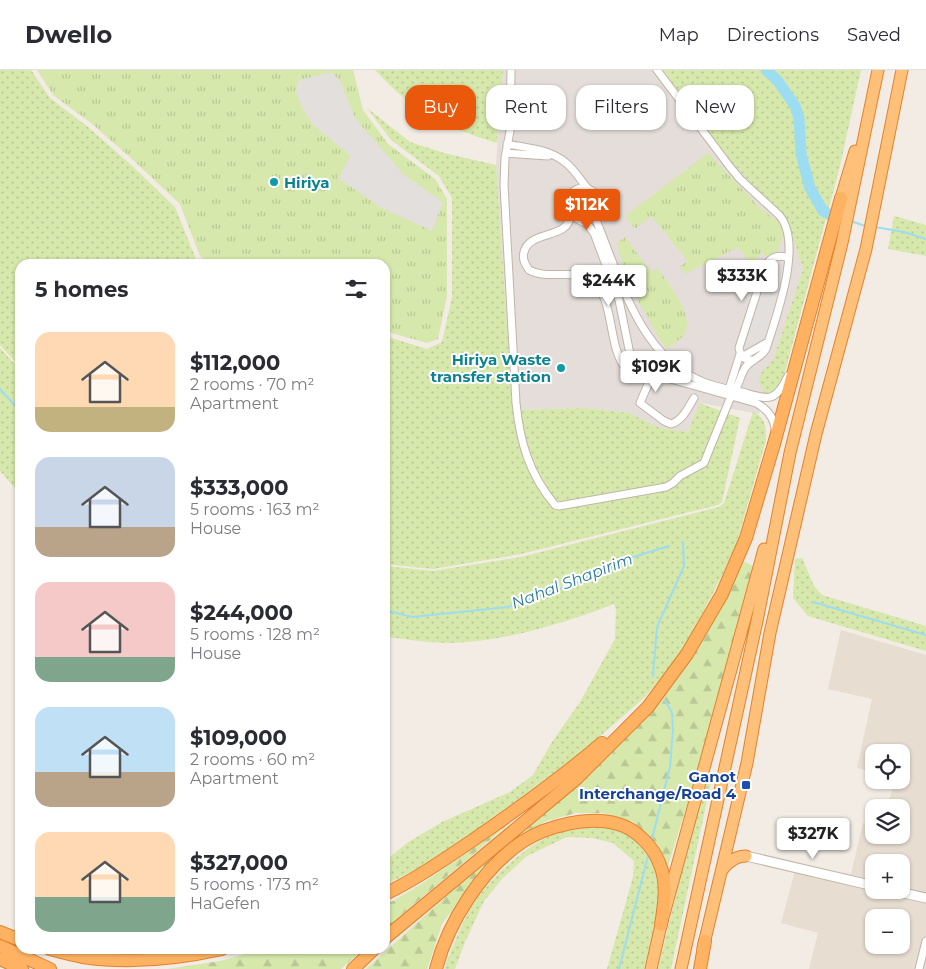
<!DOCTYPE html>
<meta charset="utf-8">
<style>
body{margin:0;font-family:Montserrat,sans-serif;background:#f7f7f7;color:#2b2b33;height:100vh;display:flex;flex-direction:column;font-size:19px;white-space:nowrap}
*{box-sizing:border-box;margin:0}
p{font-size:16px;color:#7c7c81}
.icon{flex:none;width:28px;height:28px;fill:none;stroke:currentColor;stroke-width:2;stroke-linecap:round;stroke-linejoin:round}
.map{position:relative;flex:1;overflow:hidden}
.sheet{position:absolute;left:15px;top:189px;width:375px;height:695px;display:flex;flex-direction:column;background:#fff;border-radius:15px;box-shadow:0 1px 4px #0004}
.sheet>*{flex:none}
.hud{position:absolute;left:405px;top:15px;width:445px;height:45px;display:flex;gap:10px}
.tools{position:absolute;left:865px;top:674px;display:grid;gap:10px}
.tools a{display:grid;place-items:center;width:45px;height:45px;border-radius:10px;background:#fff;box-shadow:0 1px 4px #0004;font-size:25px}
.price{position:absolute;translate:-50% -42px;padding:0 11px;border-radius:5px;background:#fff;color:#222;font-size:16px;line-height:32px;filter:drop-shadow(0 1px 2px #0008)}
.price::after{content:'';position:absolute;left:50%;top:30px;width:15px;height:11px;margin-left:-8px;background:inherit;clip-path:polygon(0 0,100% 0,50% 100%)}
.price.on{background:#ea580c;color:#fff}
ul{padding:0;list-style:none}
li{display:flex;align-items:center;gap:15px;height:125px;padding:0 20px}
li span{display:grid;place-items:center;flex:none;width:140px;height:100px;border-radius:15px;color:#555}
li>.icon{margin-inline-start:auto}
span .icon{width:60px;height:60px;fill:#fffc;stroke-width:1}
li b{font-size:21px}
h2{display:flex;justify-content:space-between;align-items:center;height:60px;padding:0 20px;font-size:21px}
.chip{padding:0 18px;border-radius:15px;background:#fff;box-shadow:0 1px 4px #0004;font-size:18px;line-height:45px}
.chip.on{background:#ea580c;color:#fff}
header{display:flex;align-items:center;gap:30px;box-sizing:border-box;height:70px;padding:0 25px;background:#fff;border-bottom:1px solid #e1e1e2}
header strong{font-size:24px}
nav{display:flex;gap:28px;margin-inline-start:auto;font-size:18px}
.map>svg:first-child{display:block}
</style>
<header>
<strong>Dwello</strong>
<nav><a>Map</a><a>Directions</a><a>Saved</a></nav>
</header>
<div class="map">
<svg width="926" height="899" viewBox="0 0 926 899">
<defs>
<pattern id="grass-dots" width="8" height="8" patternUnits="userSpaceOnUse" patternTransform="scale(1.25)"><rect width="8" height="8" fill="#d6e8ab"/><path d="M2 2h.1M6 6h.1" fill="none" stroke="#b9c894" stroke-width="1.8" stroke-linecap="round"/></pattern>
<pattern id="forest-firs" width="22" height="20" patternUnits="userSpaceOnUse" patternTransform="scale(1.25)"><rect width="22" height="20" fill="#d6e8ab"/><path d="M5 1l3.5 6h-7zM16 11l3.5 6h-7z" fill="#b9c894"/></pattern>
<pattern id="park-tufts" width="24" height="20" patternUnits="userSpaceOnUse" patternTransform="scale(1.25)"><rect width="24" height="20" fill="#d6e8ab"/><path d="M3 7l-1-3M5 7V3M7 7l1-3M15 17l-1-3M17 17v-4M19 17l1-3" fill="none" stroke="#b9c894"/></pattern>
</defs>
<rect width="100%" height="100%" fill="#f2ece4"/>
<path fill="#e7ddd1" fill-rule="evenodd" d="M841 560 926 585V899H809L818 863 781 853 797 794 851 804 863 753 874 755V765H901V738L887 737 895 711 893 710H901V682H874V703L857 698 872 629 828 619ZM874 792H901V820H874ZM874 848H901V875H874Z"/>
<path fill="#e4ddd9" d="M503 0H663L722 82 781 143 787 151 803 199 773 290 759 344 701 333 688 362 660 358 629 343 583 338 513 340 496 95Z"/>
<path fill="url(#grass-dots)" d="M0 0H31L50 28 88 57 129 93 175 137 196 189 200 194H20V297L0 275Z
M375 0H503L497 73C463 63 431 50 403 27 393 19 384 9 375 0Z
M663 0H861L840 96 783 309 775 323 765 325 759 311 761 303 773 290 803 199 787 151 722 82Z
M367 38 410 72 444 83 496 95 513 340 583 338 629 343 660 358 688 362 700 333 740 348 722 432 718 435 521 484 433 499 385 494V266L427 279 442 272 452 227V128L439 106 391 70Z
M894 146 926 155V186L888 179Z
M0 278 20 300V424L0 401Z
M753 342C766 347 766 358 766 370L734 482 682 583 645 627 582 682 443 785 385 815V791L407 773 442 752 510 722 533 705 552 672 580 632 615 569 616 540 614 534C564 553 504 572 450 573 429 573 406 569 385 567V496L433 501 521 487 719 437 724 433Z
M802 488 814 516 822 525 926 556V581L808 546 793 528 795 489Z
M704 710 711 712 671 899H658Z
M605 756 627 765 643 775 652 789 659 816 660 834 644 899H607L633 807 634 791 613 773 592 768 567 767 527 786 503 808 484 831 465 872 455 899H445L446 893C455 873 462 851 474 833 489 810 526 775 552 765 569 759 587 757 605 756Z
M87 879H166L108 884 87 880Z"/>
<path fill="url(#forest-firs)" d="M741 490 755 497 710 661 667 799 657 778 645 762 633 752 602 743H576L546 751 521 767 476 808 442 854 427 899H366L640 651Z
M514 750 400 846 385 860V834L393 831 423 813Z
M263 879H363L341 899H167L220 891Z"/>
<path fill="url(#park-tufts)" d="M37 0H353L363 40 388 74 435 109 447 129V226L438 269 427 273 385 261V194H208L200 186 180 134 133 90 91 53 53 25Z
M708 83 759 137 779 153 783 163 781 173 777 182 766 186 761 183 754 192 747 189 738 177 685 204 680 196 688 191 651 146 635 159 625 146Z
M625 167 651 202 657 198C668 214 698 247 683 266 679 271 672 275 667 279L659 268 631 218 626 207 617 173Z"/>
<path fill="#e3dfdc" d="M331 2 340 10 355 48 404 105 443 132 432 161 380 137 338 108 351 86 312 54 301 36 296 20 299 10Z
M765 194 789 201 764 279 740 271Z"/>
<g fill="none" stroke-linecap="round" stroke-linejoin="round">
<path stroke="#9dddf2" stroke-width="2" d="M851 151 865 156
M875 157 904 162 926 169
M0 319 20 341
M813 532 926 565
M385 540 412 547 508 537 587 509 630 488 669 476
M653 606 657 557 684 496 683 472
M652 769 670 697 673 660 672 643 665 630
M619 899 648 786"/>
<path stroke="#9dddf2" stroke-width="11" d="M766 0 778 11 795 36 799 48 801 84 810 118 823 141 832 146"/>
<g stroke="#c1b5a9" stroke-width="9">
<path id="minor" d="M511 0 510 61 505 88 504 115 516 333C520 372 529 404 555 435L559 436 666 417 673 413 680 406 704 393 731 326
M657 0 730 97 740 109 779 145C804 173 776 247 766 279 760 289 751 289 745 298 739 308 739 318 731 326L729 319 740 284
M507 74C527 78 550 79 566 93 575 100 581 111 589 120
M506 83 548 86
M567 134a16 16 0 1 1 32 0a16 16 0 1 1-32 0Z
M597 141 596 149 598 155C621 211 640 285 701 311 714 317 728 319 742 322 768 329 775 334 788 306
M570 144C571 170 530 159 524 182 522 189 525 194 529 200 547 210 570 199 589 209 615 223 607 273 624 296L756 333C767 339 774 347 775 359
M579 150 587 154 594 163 619 230 630 284 637 296 644 301
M740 288 768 272
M753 290H747C742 286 740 284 739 278L765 197C770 187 778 184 788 188
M652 305 640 333 664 351 671 354C683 350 688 338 694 328
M919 899 926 871"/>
</g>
<g stroke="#c1b5a9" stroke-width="11">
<path id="tertiary" d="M746 786 874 816
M890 820 926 828"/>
</g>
<g stroke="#e1832f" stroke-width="13">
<path id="trunk" d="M841 128 855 81
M722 800C728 792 735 786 746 786
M703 878 747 693 770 563 816 364 866 179 902 0
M651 899 661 855 764 479
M681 899 757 551 790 383 842 173 878 0"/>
</g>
<g stroke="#e1832f" stroke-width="14">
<path id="motorway" d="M385 824C416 809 445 789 473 770 518 739 561 708 602 673
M0 862 20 870
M385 868 576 709 648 637 687 584 722 524 746 468 774 374 841 128
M0 876 50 899
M50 879C61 882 72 885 83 887 129 894 177 889 222 879
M0 889 22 899
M353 899 374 879
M436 899C448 852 482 799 522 772 546 756 590 745 618 754 636 759 654 777 660 795 668 814 664 836 661 855
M700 899 705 871"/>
</g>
<use href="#minor" stroke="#fff" stroke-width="7"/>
<use href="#tertiary" stroke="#fff" stroke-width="9"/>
<use href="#trunk" stroke="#ffc079" stroke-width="11"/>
<use href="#motorway" stroke="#ffb262" stroke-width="12"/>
</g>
<g fill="#0f9aa8" stroke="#fff" stroke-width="2">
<circle cx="274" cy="112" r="5"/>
<circle cx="561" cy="298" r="5"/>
</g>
<rect fill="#1a4fb4" stroke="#fff" stroke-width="2" x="741" y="710" width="10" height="10" rx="2.5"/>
<g text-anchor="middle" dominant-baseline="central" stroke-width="4" stroke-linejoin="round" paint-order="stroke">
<g font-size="15" font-weight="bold" fill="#0d838f" stroke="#fff" text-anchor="start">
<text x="284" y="112">Hiriya</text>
<text x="551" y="289" text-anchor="end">Hiriya Waste<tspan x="551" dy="17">transfer station</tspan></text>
</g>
<g font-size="15" font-weight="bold" fill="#164399" stroke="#fff" text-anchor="end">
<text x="736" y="706">Ganot<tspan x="736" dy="17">Interchange/Road 4</tspan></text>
</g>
<g font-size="16" font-style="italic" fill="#267c9b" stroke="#fff">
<text transform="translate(572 511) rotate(-21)">Nahal Shapirim</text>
</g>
</g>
</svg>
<div class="tools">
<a><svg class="icon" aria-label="locate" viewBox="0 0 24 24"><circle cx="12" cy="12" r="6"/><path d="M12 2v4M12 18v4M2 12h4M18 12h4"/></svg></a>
<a><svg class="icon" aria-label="layers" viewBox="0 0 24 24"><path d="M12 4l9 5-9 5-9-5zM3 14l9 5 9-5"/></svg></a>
<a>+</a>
<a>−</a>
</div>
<b class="price on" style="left:587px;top:161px">$112K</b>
<b class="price" style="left:742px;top:232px">$333K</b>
<b class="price" style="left:609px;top:237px">$244K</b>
<b class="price" style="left:656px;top:323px">$109K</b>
<b class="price" style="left:813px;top:790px">$327K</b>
<div class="hud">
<a class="chip on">Buy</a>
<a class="chip">Rent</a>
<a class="chip">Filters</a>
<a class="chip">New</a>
</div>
<section class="sheet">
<h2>5 homes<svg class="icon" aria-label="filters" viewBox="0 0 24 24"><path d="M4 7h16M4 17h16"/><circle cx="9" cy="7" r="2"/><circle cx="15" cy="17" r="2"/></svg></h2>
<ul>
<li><span style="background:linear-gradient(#ffd9b3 75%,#c2b280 0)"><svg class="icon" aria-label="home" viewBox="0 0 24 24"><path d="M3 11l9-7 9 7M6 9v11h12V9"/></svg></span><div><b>$112,000</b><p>2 rooms · 70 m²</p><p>Apartment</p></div></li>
<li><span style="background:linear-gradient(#c9d6e8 70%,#b9a48a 0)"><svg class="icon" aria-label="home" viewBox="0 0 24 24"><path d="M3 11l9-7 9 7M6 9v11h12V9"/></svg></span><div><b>$333,000</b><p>5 rooms · 163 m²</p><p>House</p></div></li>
<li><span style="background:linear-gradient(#f6c9c9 75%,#7fa58c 0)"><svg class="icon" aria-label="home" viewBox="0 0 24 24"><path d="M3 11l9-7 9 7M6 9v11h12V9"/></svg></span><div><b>$244,000</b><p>5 rooms · 128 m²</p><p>House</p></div></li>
<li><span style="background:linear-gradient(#bfe0f5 65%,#b9a48a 0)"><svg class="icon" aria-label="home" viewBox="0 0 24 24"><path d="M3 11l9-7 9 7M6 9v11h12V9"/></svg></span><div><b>$109,000</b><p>2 rooms · 60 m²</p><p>Apartment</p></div></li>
<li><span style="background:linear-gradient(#ffd9b3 65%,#7fa58c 0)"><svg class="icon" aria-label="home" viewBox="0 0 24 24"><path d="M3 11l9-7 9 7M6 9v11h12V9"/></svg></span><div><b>$327,000</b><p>5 rooms · 173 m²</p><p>HaGefen</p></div></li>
</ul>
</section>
</div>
